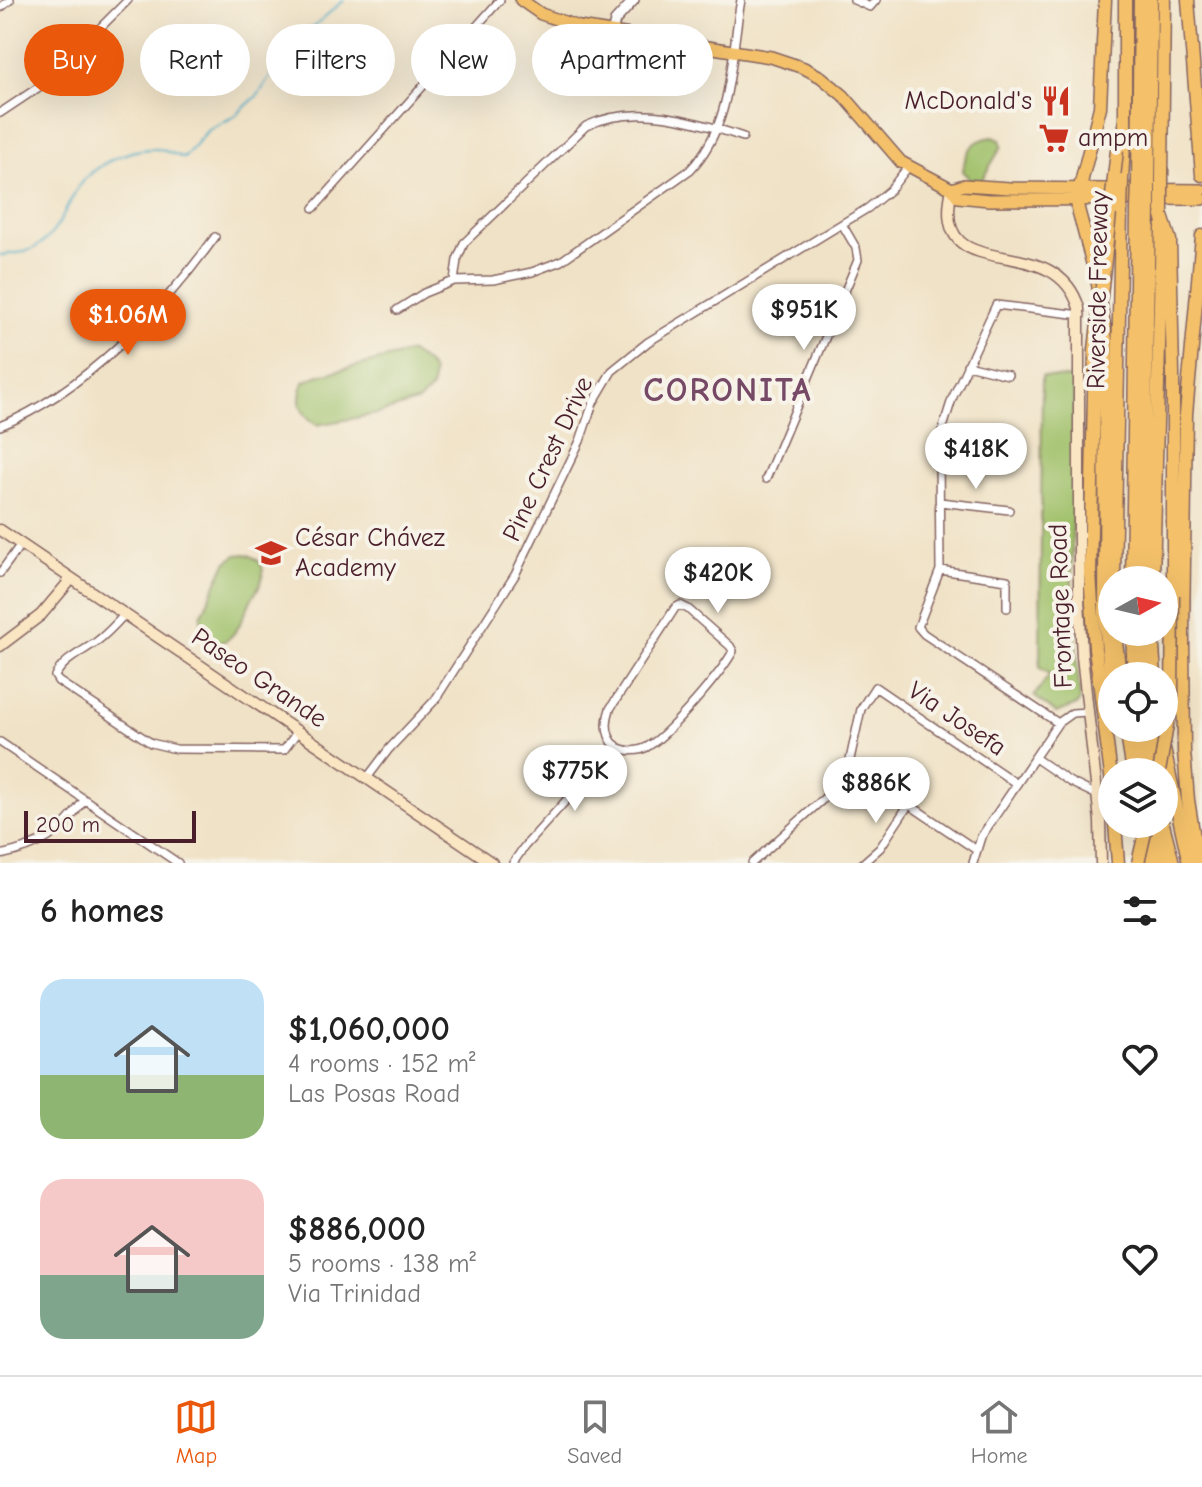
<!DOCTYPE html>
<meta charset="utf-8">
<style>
body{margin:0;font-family:"Comic Neue",sans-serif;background:#f6f6f6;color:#222;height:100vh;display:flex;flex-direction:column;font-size:30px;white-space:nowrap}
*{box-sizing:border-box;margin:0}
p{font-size:26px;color:#767676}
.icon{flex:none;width:44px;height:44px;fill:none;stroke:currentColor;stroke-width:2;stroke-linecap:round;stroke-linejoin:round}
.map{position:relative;height:863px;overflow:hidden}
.drawer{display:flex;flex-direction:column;background:#fff;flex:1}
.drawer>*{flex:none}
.hud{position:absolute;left:24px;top:24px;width:800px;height:72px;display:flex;gap:16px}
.needle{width:52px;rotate:82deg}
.controls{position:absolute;left:1098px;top:566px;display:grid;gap:16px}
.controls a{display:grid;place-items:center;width:80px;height:80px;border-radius:50%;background:#fff;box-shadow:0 8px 32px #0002;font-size:40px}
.scale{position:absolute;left:24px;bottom:20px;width:172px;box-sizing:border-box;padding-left:8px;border:4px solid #4a1f2b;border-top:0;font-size:22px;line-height:28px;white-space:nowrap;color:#4a1f2b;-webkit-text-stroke:6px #f7f3e8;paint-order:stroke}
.price{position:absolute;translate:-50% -68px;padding:0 18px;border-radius:28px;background:#fff;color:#222;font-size:26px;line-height:52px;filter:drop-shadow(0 2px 4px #0008)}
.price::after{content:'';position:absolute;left:50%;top:48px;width:24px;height:18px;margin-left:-12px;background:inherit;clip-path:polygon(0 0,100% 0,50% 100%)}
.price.selected{background:#ea580c;color:#fff}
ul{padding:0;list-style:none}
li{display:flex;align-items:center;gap:24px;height:200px;padding:0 40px}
li span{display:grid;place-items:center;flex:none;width:224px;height:160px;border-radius:24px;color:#555}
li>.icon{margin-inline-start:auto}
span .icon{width:96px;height:96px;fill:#fffc;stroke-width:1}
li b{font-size:34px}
h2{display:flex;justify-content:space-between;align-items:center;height:96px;padding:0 40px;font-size:34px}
.pill{padding:0 28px;border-radius:36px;background:#fff;box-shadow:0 8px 32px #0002;font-size:28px;line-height:72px}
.pill.selected{background:#ea580c;color:#fff}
.dock{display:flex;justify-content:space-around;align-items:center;height:112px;border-top:2px solid #e0e0e0;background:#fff;font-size:22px;color:#767676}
.dock a{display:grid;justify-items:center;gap:4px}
.dock .selected{color:#ea580c}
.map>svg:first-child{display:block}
</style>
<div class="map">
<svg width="1202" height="863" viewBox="0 0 1202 863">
<rect width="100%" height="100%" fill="#f7f3e8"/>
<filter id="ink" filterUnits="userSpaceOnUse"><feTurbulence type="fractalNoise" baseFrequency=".0125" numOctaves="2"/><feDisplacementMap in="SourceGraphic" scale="16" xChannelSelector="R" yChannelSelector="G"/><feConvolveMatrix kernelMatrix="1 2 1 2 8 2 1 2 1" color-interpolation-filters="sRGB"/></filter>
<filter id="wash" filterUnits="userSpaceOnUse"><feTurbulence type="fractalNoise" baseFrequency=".006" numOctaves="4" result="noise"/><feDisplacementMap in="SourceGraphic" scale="32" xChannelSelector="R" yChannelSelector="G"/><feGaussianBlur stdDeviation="1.8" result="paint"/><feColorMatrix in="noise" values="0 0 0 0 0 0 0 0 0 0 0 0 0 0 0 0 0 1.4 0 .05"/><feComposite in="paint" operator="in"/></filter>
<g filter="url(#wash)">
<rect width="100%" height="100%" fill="#f0e2c6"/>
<path fill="#a0c16a" stroke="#75704a" stroke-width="2" d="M993 137 1000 140 1002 146 981 181 970 179 963 172C964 153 973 139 993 137Z
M411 352 426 363 433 372 432 388 419 401 377 414 317 425C299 412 296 403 304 382L317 376Z
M1042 376 1074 379 1072 588 1080 700 1077 705 1056 713 1034 696 1050 674 1040 668Z
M246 554C255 557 262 562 263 571 264 581 256 592 251 600 243 619 227 662 202 632L201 616 226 563 236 555Z"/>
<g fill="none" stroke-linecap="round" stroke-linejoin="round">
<path stroke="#47aac7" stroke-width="2" d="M0 255C12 254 26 253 36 247 59 234 65 207 79 186 94 165 128 148 155 149 164 149 175 155 184 158L208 130 235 116 259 94 275 69 290 36 313 27 344 0"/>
</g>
</g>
<g filter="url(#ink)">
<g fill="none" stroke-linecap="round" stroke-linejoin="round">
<g stroke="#846361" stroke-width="10">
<path id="minor" d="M854 0 870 7 876 0
M0 8 10 0
M0 113 45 83 128 0
M314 208 500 0
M454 281 457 260 464 243 586 126C636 103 693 120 743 137
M397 310 424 293 454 281 493 280 532 272 561 261 690 170C734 124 730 58 741 0
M967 365 1008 375
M0 426C82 393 164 308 215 237
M941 434 1010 444
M766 479 858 260 856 248 842 224
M940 502 1009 510
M940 570 1007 580V608
M0 573 21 544
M680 605 688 609 730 646 733 651C723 671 670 733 650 745 641 752 624 753 615 745 605 735 606 721 610 709L675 608Z
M125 614C116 624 107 634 96 642 82 652 64 659 55 676L58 681 151 743 176 749 284 750 298 731
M1058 723 924 634 918 627 940 570 939 453 941 434 952 399 996 305 1081 315
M0 742 178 863
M1035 758 1070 782 1097 795
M849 764 975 849
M367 778 389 749 435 700 515 575 580 441 593 403 612 371 648 342 868 208 890 190 908 167
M0 855C40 847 61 834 84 800
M513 863 524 847 616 745
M752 863 840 784 849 764 861 709 875 687 1017 784
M863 863 880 848 909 804
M973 863 981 837 1058 723 1072 713 1088 712"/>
</g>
<g stroke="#846361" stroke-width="12">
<path id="tertiary" d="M612 33 615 21 634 0"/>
</g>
<g stroke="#846361" stroke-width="13">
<path id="secondary" d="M952 189C928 293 1054 224 1079 308V599L1082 656 1100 821 1101 863
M0 530 492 863
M0 646 41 615 68 583V577"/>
</g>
<g stroke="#846361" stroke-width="14">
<path id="primary" d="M521 0 541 14 579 27 771 57 804 68 821 77 844 96 901 162 952 189 958 197 989 200 1202 199
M952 189 964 185 1010 188 1202 190"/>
</g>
<g stroke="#846361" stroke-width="15">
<path id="motorway" d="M1105 0 1100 107 1077 199 1078 209 1098 284 1106 340 1105 617 1112 695
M1188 0 1202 175
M1162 179 1164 0
M1122 180 1125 126V0
M1138 180 1140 0
M1149 180 1151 0
M1162 216 1170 240 1173 373V595
M1095 350 1090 573 1095 648 1112 784
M1114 580 1121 211
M1132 580 1137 210
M1142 580 1149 210
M1153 580 1162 227
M1115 632 1120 676
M1132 632 1134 676
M1141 632 1144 676
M1152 632 1155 676
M1126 728 1133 772
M1139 728 1144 772
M1149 728 1155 772
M1164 749 1189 863
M1115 824 1118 863
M1153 824 1162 863
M1163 824 1173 863
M1144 835 1150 863
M1198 863 1188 800 1184 751 1183 635 1186 414 1202 236"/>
</g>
<use href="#minor" stroke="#fff" stroke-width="7"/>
<use href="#tertiary" stroke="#fff" stroke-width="9"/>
<use href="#secondary" stroke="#fbe6c3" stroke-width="10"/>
<use href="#primary" stroke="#f4c16a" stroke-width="11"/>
<use href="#motorway" stroke="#f4c16a" stroke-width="12"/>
<g stroke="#846361" stroke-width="15" stroke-linecap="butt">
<path id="motorway-bridge" d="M1149 180V210
M1137 210 1138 180
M1121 211 1122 180
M1162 211V179
M1095 350 1117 150
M1159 772 1172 696 1173 595
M1138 863 1147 824"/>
</g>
<use href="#motorway-bridge" stroke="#f4c16a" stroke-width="12"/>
</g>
</g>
<defs>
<g id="restaurant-bare" transform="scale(2.4)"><path d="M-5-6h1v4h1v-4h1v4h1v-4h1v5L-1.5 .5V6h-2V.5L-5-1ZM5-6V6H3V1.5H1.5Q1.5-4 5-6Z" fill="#c8321e" stroke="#f7f3e8" stroke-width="2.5" paint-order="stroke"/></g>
<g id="supermarket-bare" transform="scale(2.4)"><path d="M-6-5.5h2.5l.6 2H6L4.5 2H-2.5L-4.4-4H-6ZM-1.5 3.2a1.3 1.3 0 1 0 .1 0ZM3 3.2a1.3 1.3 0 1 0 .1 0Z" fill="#c8321e" stroke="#f7f3e8" stroke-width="2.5" paint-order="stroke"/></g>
<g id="school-bare" transform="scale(2.4)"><path d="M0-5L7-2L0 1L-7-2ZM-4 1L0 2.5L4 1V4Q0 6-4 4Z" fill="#c8321e" stroke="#f7f3e8" stroke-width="2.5" paint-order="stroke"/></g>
</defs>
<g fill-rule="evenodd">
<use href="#restaurant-bare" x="1056" y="101"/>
<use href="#supermarket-bare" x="1054" y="138"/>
<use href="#school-bare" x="271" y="553"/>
</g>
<g text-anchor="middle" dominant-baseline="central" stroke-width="8" stroke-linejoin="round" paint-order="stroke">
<g font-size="26" fill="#4a1f2b" stroke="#f7f3e8" text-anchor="start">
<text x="1032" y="101" text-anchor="end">McDonald's</text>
<text x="1078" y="138">ampm</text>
<text x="295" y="538">César Chávez<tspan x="295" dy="30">Academy</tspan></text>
</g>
<g font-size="26" fill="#4a1f2b" stroke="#f7f3e8">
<text transform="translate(1098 290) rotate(-89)">Riverside Freeway</text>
<text transform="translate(548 459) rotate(-65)">Pine Crest Drive</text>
<text transform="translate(1061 606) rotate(-92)">Frontage Road</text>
<text transform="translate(259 678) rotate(34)">Paseo Grande</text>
<text transform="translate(957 719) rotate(34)">Via Josefa</text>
</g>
<g font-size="34" font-weight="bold" letter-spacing="2" fill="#764966" stroke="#f7f3e8">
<text x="728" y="390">CORONITA</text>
</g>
</g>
</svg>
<div class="controls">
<a><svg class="needle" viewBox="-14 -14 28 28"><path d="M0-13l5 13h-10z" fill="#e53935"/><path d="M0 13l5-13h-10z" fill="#767676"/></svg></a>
<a><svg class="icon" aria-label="locate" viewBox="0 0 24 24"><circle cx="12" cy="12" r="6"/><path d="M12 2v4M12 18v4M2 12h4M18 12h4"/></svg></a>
<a><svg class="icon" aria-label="layers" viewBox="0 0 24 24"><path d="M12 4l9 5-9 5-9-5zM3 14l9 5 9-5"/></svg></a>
</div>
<div class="scale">200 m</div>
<b class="price" style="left:804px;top:352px">$951K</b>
<b class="price selected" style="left:128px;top:357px">$1.06M</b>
<b class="price" style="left:976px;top:491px">$418K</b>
<b class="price" style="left:718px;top:615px">$420K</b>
<b class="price" style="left:575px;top:813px">$775K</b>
<b class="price" style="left:876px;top:825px">$886K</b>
<div class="hud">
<a class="pill selected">Buy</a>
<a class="pill">Rent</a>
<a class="pill">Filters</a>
<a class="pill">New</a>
<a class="pill">Apartment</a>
</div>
</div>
<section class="drawer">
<h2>6 homes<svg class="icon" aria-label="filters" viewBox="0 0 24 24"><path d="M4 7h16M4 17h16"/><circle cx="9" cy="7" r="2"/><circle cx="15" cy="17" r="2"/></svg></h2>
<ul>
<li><span style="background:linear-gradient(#bfe0f5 60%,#8fb573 0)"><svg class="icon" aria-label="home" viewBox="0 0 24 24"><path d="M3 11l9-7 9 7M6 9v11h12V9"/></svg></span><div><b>$1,060,000</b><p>4 rooms · 152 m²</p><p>Las Posas Road</p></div><svg class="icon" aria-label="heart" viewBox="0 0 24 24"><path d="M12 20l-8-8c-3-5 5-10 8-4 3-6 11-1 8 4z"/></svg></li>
<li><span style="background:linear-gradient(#f6c9c9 60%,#7fa58c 0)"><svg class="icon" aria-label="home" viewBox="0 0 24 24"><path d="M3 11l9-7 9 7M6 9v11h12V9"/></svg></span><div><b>$886,000</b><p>5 rooms · 138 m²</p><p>Via Trinidad</p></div><svg class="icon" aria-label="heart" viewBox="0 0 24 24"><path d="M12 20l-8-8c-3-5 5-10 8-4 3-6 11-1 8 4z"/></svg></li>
</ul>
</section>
<nav class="dock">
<a class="selected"><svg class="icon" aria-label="map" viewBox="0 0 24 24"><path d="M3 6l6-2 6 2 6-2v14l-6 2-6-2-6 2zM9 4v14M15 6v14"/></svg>Map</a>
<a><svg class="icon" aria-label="saved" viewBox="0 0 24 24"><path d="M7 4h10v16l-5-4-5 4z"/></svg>Saved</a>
<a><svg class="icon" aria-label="home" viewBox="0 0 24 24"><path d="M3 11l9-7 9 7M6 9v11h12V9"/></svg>Home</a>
</nav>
